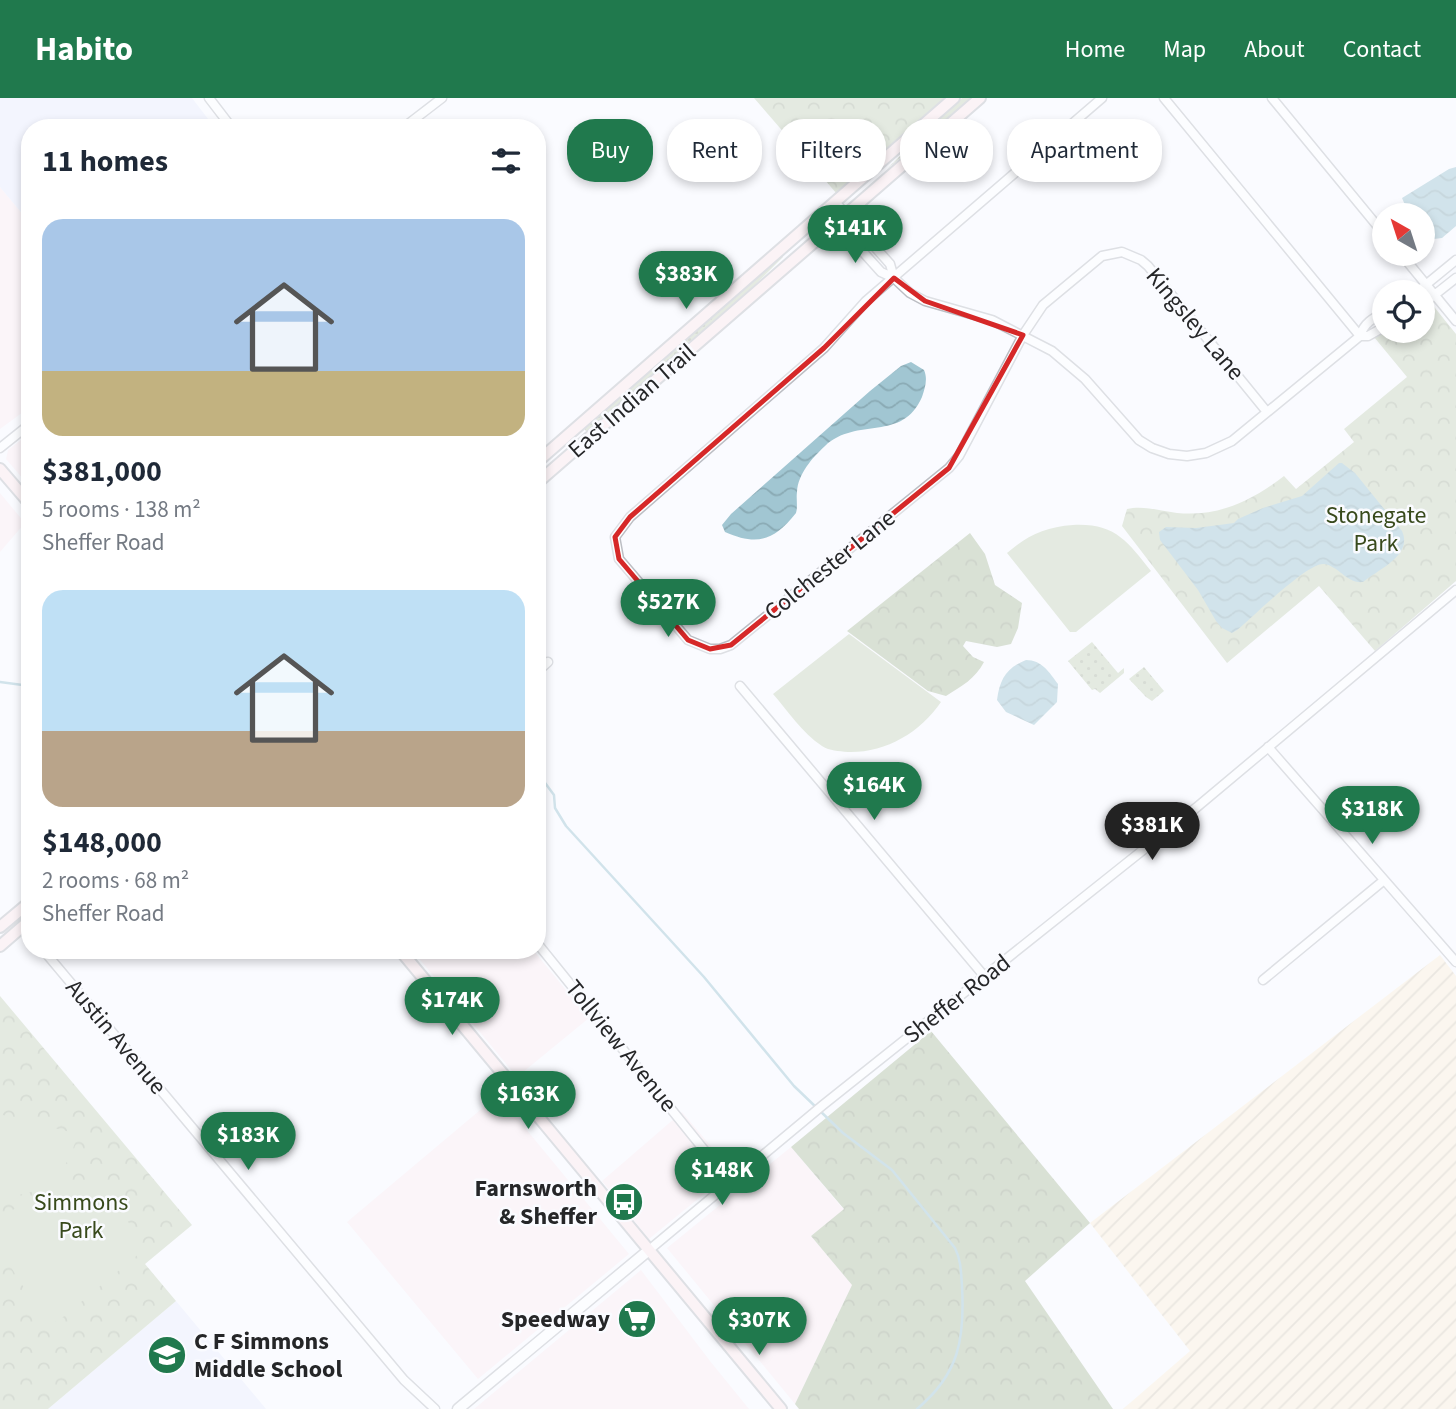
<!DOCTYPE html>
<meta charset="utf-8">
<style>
body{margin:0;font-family:"Source Sans 3",sans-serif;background:#f6f6f7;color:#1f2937;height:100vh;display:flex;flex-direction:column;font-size:26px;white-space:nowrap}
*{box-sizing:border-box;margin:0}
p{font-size:23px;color:#747a83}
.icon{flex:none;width:38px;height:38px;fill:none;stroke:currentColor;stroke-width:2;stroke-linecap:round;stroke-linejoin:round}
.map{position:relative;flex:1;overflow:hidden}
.drawer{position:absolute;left:21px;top:21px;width:525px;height:840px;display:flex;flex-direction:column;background:#fff;border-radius:28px;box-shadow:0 4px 10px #0003}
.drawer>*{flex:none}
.banner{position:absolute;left:567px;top:21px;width:665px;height:63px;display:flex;gap:14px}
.needle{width:46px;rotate:321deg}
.buttons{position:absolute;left:1372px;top:105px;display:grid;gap:14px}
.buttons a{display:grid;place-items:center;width:63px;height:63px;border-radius:50%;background:#fff;box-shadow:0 4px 10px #0003;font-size:35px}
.price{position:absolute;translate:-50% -60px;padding:0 16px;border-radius:24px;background:#20794d;color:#fff;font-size:23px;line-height:46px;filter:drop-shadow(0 2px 4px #0008)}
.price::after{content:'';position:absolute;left:50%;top:42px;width:21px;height:16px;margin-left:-10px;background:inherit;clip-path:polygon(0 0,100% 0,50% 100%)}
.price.active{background:#222;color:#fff}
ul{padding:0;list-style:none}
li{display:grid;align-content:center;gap:14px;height:371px;padding:0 21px}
li span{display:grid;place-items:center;height:217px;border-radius:21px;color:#555}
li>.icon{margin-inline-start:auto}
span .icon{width:126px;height:126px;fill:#fffc;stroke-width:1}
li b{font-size:30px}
h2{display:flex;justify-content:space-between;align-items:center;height:84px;padding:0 21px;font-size:30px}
.pill{padding:0 24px;border-radius:28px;background:#fff;box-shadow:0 4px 10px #0003;font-size:24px;line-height:63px}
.pill.active{background:#20794d;color:#fff}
header{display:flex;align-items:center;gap:42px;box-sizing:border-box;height:98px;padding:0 35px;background:#20794d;color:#fff}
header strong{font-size:33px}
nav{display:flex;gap:38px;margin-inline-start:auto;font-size:24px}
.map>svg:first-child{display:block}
</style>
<header>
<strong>Habito</strong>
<nav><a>Home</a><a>Map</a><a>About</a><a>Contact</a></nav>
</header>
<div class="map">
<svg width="1456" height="1311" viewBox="0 0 1456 1311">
<defs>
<pattern id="industrial-furrows" width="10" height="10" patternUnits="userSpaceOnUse" patternTransform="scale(1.75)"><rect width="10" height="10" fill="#fcf0db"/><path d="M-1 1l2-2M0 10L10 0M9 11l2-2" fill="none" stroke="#d8cebc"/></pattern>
<pattern id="grass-dots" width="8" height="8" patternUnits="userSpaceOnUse" patternTransform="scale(1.75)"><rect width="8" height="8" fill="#cad5bd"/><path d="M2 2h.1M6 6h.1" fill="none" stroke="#adb7a2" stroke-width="1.8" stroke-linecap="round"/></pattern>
<pattern id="forest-crowns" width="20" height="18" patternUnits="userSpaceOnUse" patternTransform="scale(1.75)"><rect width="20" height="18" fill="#b2c0a3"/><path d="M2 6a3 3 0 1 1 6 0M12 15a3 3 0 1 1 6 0" fill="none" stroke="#99a58c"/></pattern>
<pattern id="park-crowns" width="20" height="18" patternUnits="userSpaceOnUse" patternTransform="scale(1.75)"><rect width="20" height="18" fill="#cad5bd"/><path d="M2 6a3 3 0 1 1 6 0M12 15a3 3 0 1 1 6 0" fill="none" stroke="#adb7a2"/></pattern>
<pattern id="water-waves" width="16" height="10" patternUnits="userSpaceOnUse" patternTransform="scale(1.75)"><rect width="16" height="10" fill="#a1c6d2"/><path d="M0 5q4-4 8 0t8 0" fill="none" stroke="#8aaab4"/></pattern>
</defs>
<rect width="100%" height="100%" fill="#fafbff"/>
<path fill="#fcedf2" d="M0 89 30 125V309L0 331Z
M30 335V389L6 361 8 352Z
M0 395 25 425 0 454Z
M412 852H533L589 920 517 979Z
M498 997 629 1156 478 1281 347 1124Z
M682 1014 732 1073 649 1141 602 1083Z
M791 1049 844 1112 811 1138 852 1187 795 1306 667 1150Z
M641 1172 710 1263 749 1311H474Z"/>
<path fill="url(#industrial-furrows)" d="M1440 857 1456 878V1311H1123L1190 1253 1090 1125Z"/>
<path fill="#eaeefc" d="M0 0H192L215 30H30V125L0 89Z
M176 1203 266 1311H48Z"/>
<path fill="url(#grass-dots)" d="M962 0H972L887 71 931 27Z
M781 157 783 159 741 201 588 334 585 332V328Z
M1092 544 1118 575 1124 570V575L1100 595 1095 591 1092 592 1068 563Z
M1144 569 1164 593 1152 603 1146 599 1129 581Z"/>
<path fill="url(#forest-crowns)" d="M970 435 985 456 995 487 1022 505 1018 530 1011 546 997 549 966 543 963 548 973 559 984 564C975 581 962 588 946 598L928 593 847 533Z
M931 933 1090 1125 1025 1183 1113 1311H799L795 1306 852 1187 811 1138 844 1111 791 1049Z"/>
<path fill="url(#park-crowns)" d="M754 0H944L945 1 837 96Z
M1431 205 1456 236V483L1375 553 1319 488 1227 565 1122 428 1127 411C1143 407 1161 413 1177 415 1218 419 1252 403 1284 378L1296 391 1354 344 1344 331 1407 279 1374 239 1385 233H1423V211Z
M0 898 192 1127 145 1166 176 1203 48 1311H0Z"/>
<path fill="#cad5bd" d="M1073 427C1115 425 1127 443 1151 473L1076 534H1070L1007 455C1028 437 1045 429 1073 427Z
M849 536 941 604C920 635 885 655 848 654 838 653 830 653 822 648 802 635 788 613 773 596Z
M3 1017 78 1036C65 1079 47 1098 0 1098V1020Z
M62 1084C116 1084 124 1112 141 1154L57 1224 44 1221 0 1152V1120L49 1089Z"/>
<path fill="url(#water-waves)" d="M1456 69V128L1442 140 1434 141 1423 130V117H1412L1405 107 1402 100 1449 71Z
M911 264 924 272C928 281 925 290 922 299 902 345 857 318 825 348 812 360 798 376 797 394 796 401 798 408 796 415 774 443 757 448 725 434L722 427 731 416 870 293 901 268Z
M1339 365H1342L1355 375 1402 433C1413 457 1379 471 1363 484 1347 486 1339 468 1324 466 1308 464 1253 519 1237 532L1232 535 1222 530 1216 523 1198 492 1160 442 1159 434 1166 429 1196 430 1234 425 1238 421 1263 410 1302 398Z
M1026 562C1042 562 1049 574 1058 586L1057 604 1034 627 1006 614 997 602C1000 581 1006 570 1026 562Z"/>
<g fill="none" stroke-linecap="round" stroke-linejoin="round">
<path stroke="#a1c6d2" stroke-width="2.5" d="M0 584 30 588
M537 674 554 697 555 710 566 728 704 879 794 988 843 1035 892 1072 955 1150C961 1162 961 1174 962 1188 965 1241 959 1276 917 1311"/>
<g stroke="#bcbec4" stroke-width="11">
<path id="minor" d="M209 0 232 30
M1102 0 866 203 824 250 630 419 615 439 619 461 688 542 710 551H720L731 547 949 370 959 358 1023 237 1043 207 1102 158 1122 154 1141 162 1148 168 1267 314
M1164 0 1360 238
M1272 0 1384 136
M403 30 442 0
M835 104 890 166 894 180
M825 112 881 174 894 180 910 195 925 203 992 222 1052 253 1085 281 1139 342 1152 350 1169 356 1187 358 1206 355 1232 343 1360 238C1364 225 1373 220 1384 215
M1401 156 1456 223
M1417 194 1456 162
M1423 206 1456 180
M1360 238H1368L1384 229
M0 350 30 326
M537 574 548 564
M740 588 985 879
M1268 649 1456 864
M537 845 730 1084
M44 853 404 1282 435 1311
M1263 882 1383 783
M649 1152 823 1007 1197 709 1456 492"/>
</g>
<g stroke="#bcbec4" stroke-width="13">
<path id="tertiary" d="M458 1311 649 1152"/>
</g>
<g stroke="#bcbec4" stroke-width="14">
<path id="secondary" d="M537 364 954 0
M0 371 30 406
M537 385 980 0
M0 829 30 804
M0 848 30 822
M400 852 781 1311"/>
</g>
<use href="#minor" stroke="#fff" stroke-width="8"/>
<use href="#tertiary" stroke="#fff" stroke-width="10"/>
<use href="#secondary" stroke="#fde9ec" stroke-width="10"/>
</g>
<path d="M0 0H1456V1311H0ZM894 180 925 203 1023 237 949 370 731 547 710 551 688 542 619 461 615 439 630 419 824 250Z" fill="#fafbff" fill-opacity=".55" fill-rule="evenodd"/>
<path fill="none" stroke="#d62828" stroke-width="5" stroke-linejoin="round" d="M894 180 925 203 1023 237 949 370 731 547 710 551 688 542 619 461 615 439 630 419 824 250Z"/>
<defs>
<g id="bus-disc" transform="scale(2.0125)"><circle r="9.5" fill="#20794d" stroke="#fafbff"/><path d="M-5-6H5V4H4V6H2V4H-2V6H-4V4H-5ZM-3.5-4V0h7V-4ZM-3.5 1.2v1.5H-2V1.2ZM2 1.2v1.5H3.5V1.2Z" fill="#fff"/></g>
<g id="supermarket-disc" transform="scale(2.0125)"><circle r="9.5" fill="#20794d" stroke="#fafbff"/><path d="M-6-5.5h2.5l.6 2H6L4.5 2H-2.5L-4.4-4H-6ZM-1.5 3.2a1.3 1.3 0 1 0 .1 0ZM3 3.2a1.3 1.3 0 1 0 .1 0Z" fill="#fff"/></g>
<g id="school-disc" transform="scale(2.0125)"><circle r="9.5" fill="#20794d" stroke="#fafbff"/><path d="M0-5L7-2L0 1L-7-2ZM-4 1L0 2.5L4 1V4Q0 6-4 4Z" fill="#fff"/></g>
</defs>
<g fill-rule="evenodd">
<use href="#bus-disc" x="624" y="1104"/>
<use href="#supermarket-disc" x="637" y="1221"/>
<use href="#school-disc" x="167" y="1257"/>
</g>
<g text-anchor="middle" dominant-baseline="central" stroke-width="5" stroke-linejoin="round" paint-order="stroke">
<g font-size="24" fill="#252628" stroke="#fafbff">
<text transform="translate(1195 226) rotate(50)">Kingsley Lane</text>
<text transform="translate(632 303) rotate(-41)">East Indian Trail</text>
<text transform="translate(830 467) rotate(-39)">Colchester Lane</text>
<text transform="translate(957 901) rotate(-38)">Sheffer Road</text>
<text transform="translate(116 939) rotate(50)">Austin Avenue</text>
<text transform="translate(621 948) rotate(51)">Tollview Avenue</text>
</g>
<g font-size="24" fill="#384a1c" stroke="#fafbff">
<text x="1376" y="417">Stonegate<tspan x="1376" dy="28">Park</tspan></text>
<text x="81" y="1104">Simmons<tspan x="81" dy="28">Park</tspan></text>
</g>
<g font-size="24" font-weight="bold" fill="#252628" stroke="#fafbff" text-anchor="end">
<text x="597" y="1090">Farnsworth<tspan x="597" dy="28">&amp; Sheffer</tspan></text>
<text x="610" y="1221">Speedway</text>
<text x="194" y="1243" text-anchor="start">C F Simmons<tspan x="194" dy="28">Middle School</tspan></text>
</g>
</g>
</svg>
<div class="buttons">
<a><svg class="needle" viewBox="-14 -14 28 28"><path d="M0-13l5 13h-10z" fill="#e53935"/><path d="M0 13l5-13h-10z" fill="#747a83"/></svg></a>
<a><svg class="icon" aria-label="locate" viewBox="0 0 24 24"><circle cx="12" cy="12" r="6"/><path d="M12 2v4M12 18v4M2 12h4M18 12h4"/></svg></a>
</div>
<b class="price" style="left:855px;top:167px">$141K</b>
<b class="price" style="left:686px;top:213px">$383K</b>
<b class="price" style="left:668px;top:541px">$527K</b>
<b class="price" style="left:874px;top:724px">$164K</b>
<b class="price" style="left:1372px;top:748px">$318K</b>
<b class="price active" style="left:1152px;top:764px">$381K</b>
<b class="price" style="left:452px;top:939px">$174K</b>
<b class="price" style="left:528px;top:1033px">$163K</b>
<b class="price" style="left:248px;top:1074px">$183K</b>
<b class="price" style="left:722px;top:1109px">$148K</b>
<b class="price" style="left:759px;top:1259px">$307K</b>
<div class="banner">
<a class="pill active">Buy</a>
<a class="pill">Rent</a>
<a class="pill">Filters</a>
<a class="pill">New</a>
<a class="pill">Apartment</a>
</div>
<section class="drawer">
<h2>11 homes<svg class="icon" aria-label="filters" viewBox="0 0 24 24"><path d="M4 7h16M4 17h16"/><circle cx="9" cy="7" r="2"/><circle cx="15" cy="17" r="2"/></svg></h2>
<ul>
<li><span style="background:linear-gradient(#a9c7e8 70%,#c2b280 0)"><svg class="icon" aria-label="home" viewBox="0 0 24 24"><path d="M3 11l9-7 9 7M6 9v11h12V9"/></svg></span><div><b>$381,000</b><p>5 rooms · 138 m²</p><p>Sheffer Road</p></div></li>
<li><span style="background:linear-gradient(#bfe0f5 65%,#b9a48a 0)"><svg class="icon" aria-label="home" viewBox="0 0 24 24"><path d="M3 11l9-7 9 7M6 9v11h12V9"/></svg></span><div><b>$148,000</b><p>2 rooms · 68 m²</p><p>Sheffer Road</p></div></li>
</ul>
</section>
</div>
